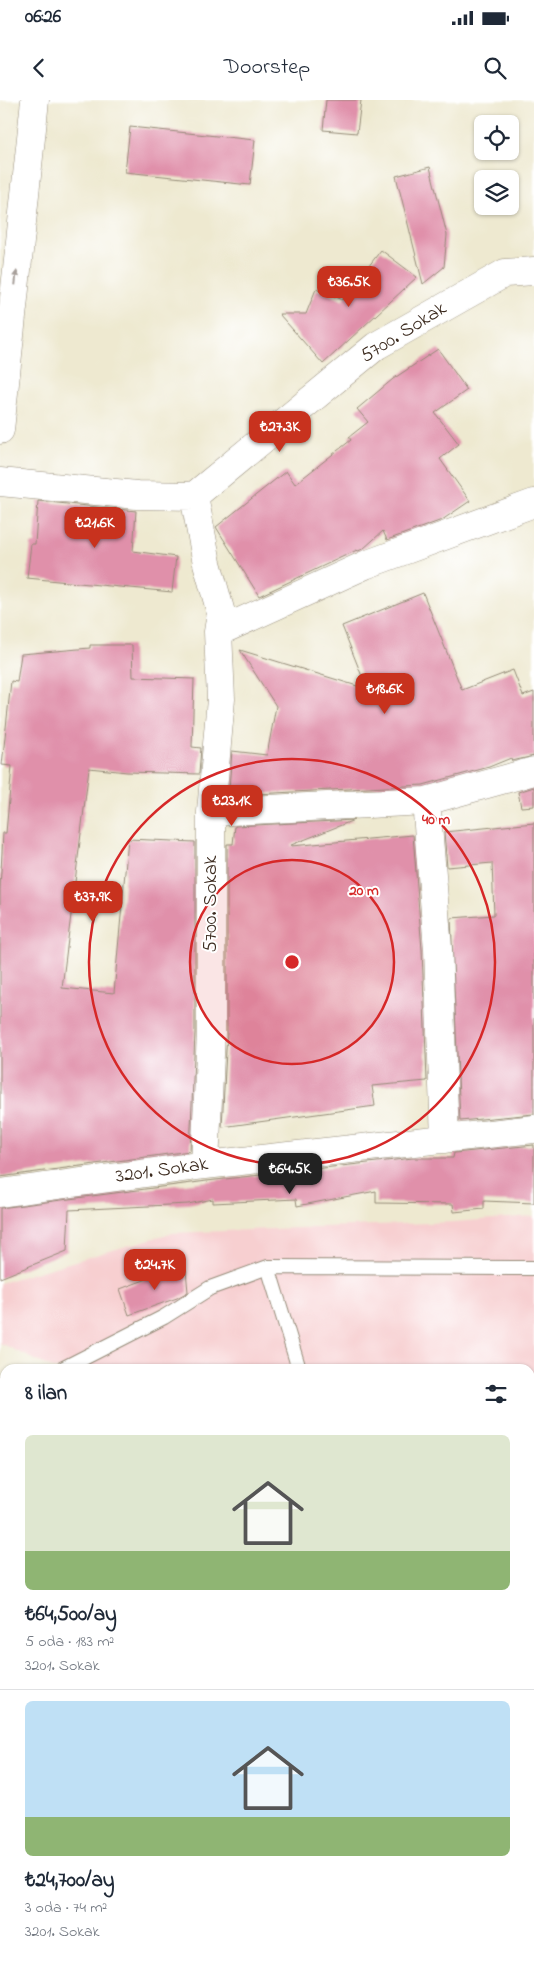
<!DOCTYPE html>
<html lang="tr">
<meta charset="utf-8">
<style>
body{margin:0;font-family:"Indie Flower",sans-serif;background:#f6f6f7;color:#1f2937;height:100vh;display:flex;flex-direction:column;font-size:19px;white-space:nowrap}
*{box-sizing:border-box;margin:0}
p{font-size:16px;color:#747a83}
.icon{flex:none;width:28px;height:28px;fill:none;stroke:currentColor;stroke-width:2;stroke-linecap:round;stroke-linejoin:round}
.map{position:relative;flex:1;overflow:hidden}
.drawer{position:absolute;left:0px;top:1264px;width:535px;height:601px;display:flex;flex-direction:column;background:#fff;border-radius:15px 15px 0 0;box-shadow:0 1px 4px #0004}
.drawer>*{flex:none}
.fabs{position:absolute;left:474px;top:15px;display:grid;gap:10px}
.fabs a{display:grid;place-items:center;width:45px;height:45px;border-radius:8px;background:#fff;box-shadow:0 1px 4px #0004;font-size:25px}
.price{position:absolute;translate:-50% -42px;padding:0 11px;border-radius:10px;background:#c8321e;color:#fff;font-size:16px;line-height:32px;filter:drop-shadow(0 1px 2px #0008)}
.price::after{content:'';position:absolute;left:50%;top:30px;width:15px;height:11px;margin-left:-8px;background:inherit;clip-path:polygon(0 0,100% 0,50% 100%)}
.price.active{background:#222;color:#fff}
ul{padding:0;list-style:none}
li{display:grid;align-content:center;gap:10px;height:265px;padding:0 25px}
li+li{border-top:1px solid #e0e1e3}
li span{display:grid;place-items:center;height:155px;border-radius:8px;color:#555}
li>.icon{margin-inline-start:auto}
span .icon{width:90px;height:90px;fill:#fffc;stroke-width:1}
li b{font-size:21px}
h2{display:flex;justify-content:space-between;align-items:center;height:60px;padding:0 25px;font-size:21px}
.status{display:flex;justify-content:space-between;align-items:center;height:35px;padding:0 25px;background:#fff;direction:ltr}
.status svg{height:14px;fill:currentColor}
header{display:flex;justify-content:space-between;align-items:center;height:65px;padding:0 25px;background:#fff;font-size:22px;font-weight:600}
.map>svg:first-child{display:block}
</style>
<div class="status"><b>06:26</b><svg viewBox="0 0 49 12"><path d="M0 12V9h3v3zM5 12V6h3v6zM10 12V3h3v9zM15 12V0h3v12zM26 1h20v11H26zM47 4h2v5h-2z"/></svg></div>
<header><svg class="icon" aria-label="back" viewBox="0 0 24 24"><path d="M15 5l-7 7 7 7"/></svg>Doorstep<svg class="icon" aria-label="search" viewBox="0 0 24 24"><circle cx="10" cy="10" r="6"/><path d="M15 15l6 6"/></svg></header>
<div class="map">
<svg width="534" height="1864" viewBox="0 0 534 1864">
<rect width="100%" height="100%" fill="#fff"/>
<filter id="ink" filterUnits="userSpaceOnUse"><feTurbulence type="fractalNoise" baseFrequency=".02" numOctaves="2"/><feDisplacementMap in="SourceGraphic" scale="10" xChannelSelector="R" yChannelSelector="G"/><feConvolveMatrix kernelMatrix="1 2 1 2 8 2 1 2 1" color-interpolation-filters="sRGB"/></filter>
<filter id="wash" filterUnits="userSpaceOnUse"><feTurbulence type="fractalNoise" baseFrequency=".0096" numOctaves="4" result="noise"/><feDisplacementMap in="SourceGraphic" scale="20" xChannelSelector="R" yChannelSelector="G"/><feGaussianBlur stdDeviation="1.12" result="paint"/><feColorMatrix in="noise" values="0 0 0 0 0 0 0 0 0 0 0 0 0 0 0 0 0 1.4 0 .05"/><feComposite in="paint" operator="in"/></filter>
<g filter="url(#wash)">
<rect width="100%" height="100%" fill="#eee9d0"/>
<path fill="#f7cfd0" d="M534 1116V1864H0V1318L5 1313V1860H530V1269H54L0 1243V1183L171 1133 454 1122Z"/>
<g id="blocks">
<path fill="#e090aa" d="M326 0H361L357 33 323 30Z
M130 27 255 40 250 85 125 72Z
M430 67 447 135 444 167 423 184 396 76Z
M381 150 417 177 323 264 279 214H306L316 189 343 200Z
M438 249 467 290 435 313 459 344 440 359 470 401 442 420 387 440 383 431 363 449 358 451 357 450 259 496 216 427 286 371 295 384 351 340 349 337 368 322 357 309 393 279Z
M38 401 136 411 133 451 176 457 172 492 27 478 31 444H35Z
M423 493 462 590 513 570 523 596 534 592V656L512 661 511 658 489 667 423 685 238 695 239 690 229 689 232 651 267 655 276 606 240 550 367 589 342 526Z
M90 545H132L133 577 194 579 192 647 201 648 199 674 127 672 89 668 62 888 114 893 128 739 195 742V932L190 1051 0 1077V790L3 733H6L12 666 2 665 11 581 17 582 21 554 90 548Z
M534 687V706L521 707 518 692Z
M354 720 291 745V746L413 735 422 850 427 981 372 986 375 1006 222 1027 227 932V744H233L235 726Z
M534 723V1014L460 1021 451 818 494 815 492 763 447 767 444 732Z
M534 1045V1103L484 1101V1109L454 1112 453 1104 376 1103V1091L297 1106 296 1099 213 1103V1099L188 1104 69 1110 67 1151 0 1178V1108L207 1081 413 1058H453L454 1053Z
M186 1170 188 1192 177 1198 129 1215 120 1189 150 1178V1173Z"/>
</g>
</g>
<g filter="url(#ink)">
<use href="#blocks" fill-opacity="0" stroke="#948a77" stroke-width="1"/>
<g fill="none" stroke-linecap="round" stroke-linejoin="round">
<g stroke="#948a77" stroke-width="16">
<path id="service" d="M268 1167 299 1269
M62 1269 164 1217 210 1188 268 1167 534 1168
M0 1283 5 1282
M530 1819 534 1820"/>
</g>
<g stroke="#948a77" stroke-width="29">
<path id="minor" d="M0 382 137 395 194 396 376 246 505 173 534 171
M194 396 207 463 221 513 218 532 221 599 211 712V932L205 1065
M218 532 365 465 534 403
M426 701 438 849 445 1039
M211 712 426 701 534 671
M0 1093 205 1065 534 1029"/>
</g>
<g stroke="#948a77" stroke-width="29">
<path id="primary" d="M0 330 35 0"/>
</g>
<use href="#service" stroke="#fff" stroke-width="14"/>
<use href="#minor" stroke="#fff" stroke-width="28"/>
<use href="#primary" stroke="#fff" stroke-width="28"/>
</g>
<defs><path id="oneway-solid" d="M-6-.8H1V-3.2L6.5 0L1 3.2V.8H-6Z" transform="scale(1.25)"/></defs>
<use fill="#a79f9a" href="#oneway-solid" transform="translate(16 178) rotate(-84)"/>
</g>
<circle cx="292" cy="862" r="102" fill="#d62828" fill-opacity=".12"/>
<g fill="none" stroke="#d62828" stroke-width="2.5">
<circle cx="292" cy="862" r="102"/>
<circle cx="292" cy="862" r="203"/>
</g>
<g text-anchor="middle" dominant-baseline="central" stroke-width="4" stroke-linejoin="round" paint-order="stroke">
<g font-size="20" fill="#3b2a1e" stroke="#fff">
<text transform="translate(404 233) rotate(-32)">5700. Sokak</text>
<text transform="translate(211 804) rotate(-90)">5700. Sokak</text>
<text transform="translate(162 1071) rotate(-8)">3201. Sokak</text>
</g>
</g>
<circle cx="292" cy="862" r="8" fill="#d62828" stroke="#fff" stroke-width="2.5"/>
<g font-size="15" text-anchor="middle" font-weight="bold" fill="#d62828" stroke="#fff" stroke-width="4" stroke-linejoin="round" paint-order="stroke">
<text x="436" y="724">40 m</text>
<text x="364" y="795">20 m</text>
</g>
</svg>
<div class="fabs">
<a><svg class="icon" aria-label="locate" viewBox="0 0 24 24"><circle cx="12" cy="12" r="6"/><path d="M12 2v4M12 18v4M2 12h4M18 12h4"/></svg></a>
<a><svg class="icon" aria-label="layers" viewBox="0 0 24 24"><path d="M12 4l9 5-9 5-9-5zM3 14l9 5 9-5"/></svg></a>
</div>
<b class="price" style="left:349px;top:208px">₺36.5K</b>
<b class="price" style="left:280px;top:353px">₺27.3K</b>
<b class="price" style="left:95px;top:449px">₺21.6K</b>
<b class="price" style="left:385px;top:615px">₺18.6K</b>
<b class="price" style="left:232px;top:727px">₺23.1K</b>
<b class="price" style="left:93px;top:823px">₺37.9K</b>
<b class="price active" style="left:290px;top:1095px">₺64.5K</b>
<b class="price" style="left:155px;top:1191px">₺24.7K</b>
<section class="drawer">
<h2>8 ilan<svg class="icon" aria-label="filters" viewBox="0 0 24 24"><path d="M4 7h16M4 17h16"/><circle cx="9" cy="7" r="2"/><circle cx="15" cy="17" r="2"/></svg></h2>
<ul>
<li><span style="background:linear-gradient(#dfe7d0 75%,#8fb573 0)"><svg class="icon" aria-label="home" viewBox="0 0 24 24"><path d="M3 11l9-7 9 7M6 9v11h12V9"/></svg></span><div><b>₺64,500/ay</b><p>5 oda · 183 m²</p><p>3201. Sokak</p></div></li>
<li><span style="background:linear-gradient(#bfe0f5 75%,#8fb573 0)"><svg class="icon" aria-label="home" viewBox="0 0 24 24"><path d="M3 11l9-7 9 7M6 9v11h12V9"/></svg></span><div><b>₺24,700/ay</b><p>3 oda · 74 m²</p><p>3201. Sokak</p></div></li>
</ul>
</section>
</div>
